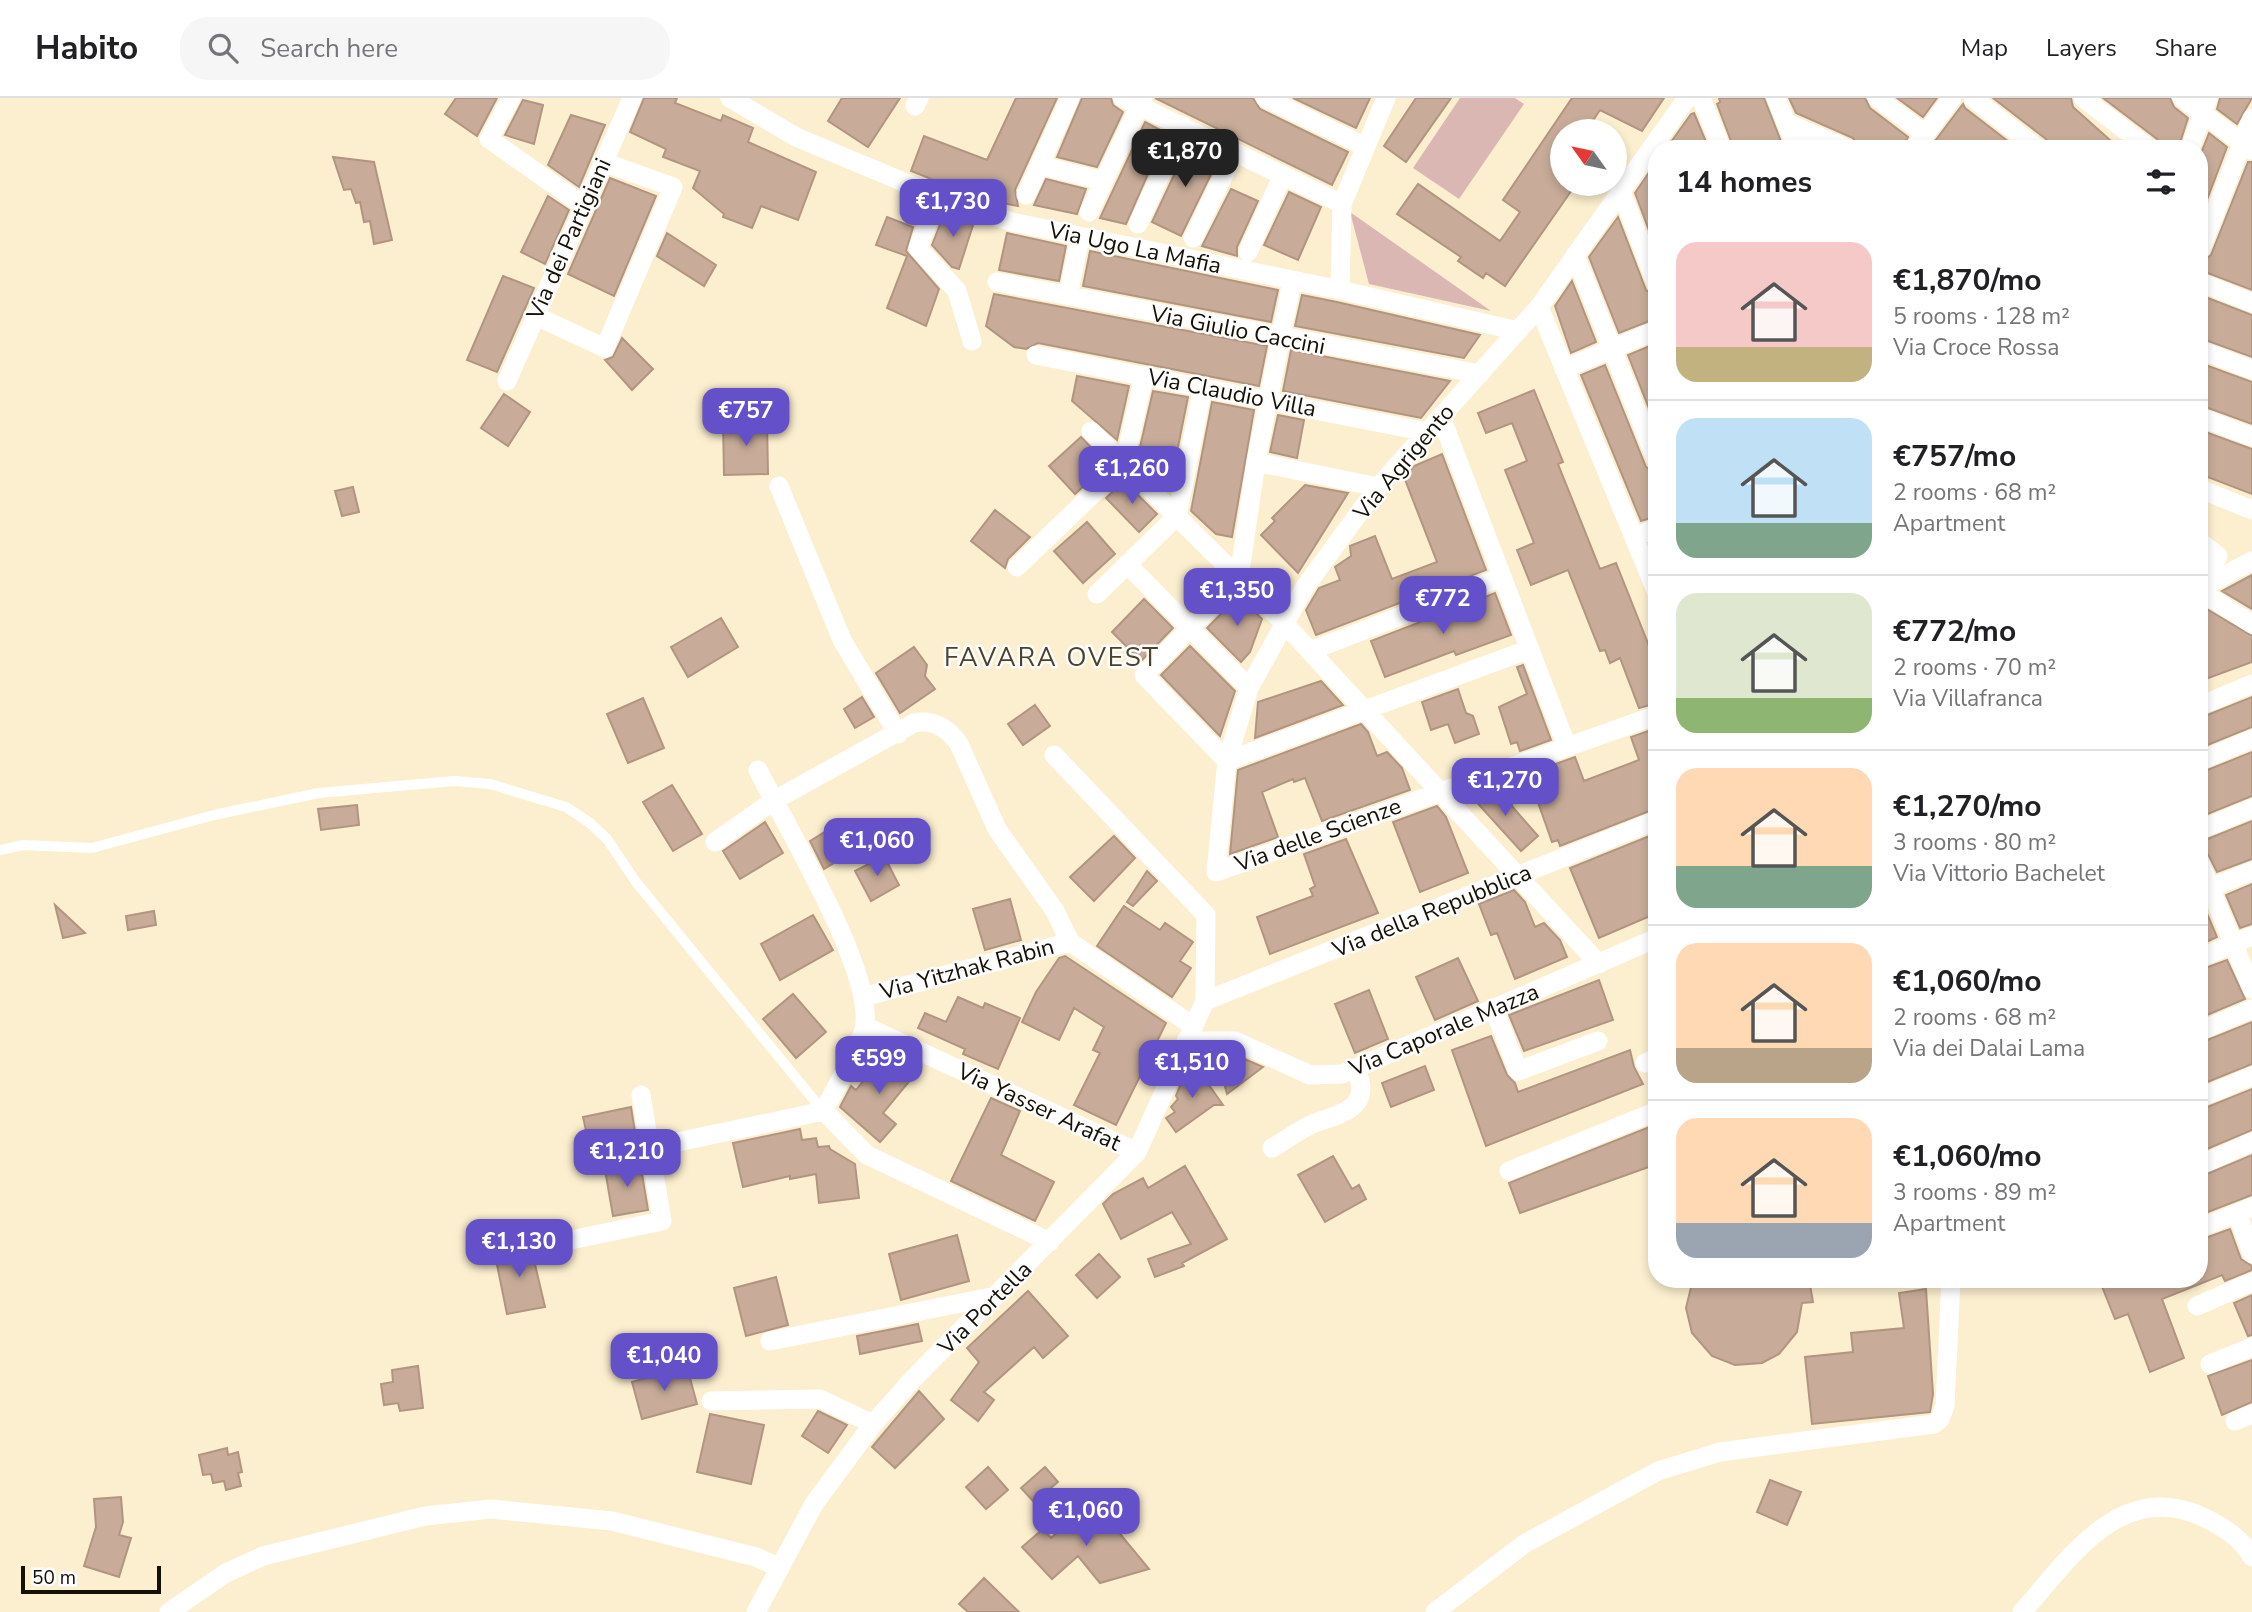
<!DOCTYPE html>
<meta charset="utf-8">
<style>
body{margin:0;font-family:"Nunito Sans",sans-serif;background:#f6f6f6;color:#202124;height:100vh;display:flex;flex-direction:column;font-size:26px;white-space:nowrap}
*{box-sizing:border-box;margin:0}
p{font-size:23px;color:#757577}
.icon{flex:none;width:38px;height:38px;fill:none;stroke:currentColor;stroke-width:2;stroke-linecap:round;stroke-linejoin:round}
.map{position:relative;flex:1;overflow:hidden}
.sheet{position:absolute;left:1648px;top:42px;width:560px;height:1148px;display:flex;flex-direction:column;background:#fff;border-radius:28px;box-shadow:0 4px 10px #0003}
.sheet>*{flex:none}
.needle{width:46px;rotate:303deg}
.fabs{position:absolute;left:1550px;top:21px;display:grid;gap:14px}
.fabs a{display:grid;place-items:center;width:77px;height:77px;border-radius:50%;background:#fff;box-shadow:0 4px 10px #0003;font-size:35px}
.scale{position:absolute;left:21px;bottom:18px;width:140px;box-sizing:border-box;padding-left:7px;border:4px solid #141005;border-top:0;font-size:19px;line-height:24px;white-space:nowrap;color:#141005;-webkit-text-stroke:5px #fdfdfd;paint-order:stroke}
.price{position:absolute;translate:-50% -60px;padding:0 16px;border-radius:14px;background:#6451ca;color:#fff;font-size:23px;line-height:46px;filter:drop-shadow(0 2px 4px #0008)}
.price::after{content:'';position:absolute;left:50%;top:42px;width:21px;height:16px;margin-left:-10px;background:inherit;clip-path:polygon(0 0,100% 0,50% 100%)}
.price.active{background:#222;color:#fff}
ul{padding:0;list-style:none}
li{display:flex;align-items:center;gap:21px;height:175px;padding:0 28px}
li+li{border-top:2px solid #e0e0e0}
li span{display:grid;place-items:center;flex:none;width:196px;height:140px;border-radius:21px;color:#555}
li>.icon{margin-inline-start:auto}
span .icon{width:84px;height:84px;fill:#fffc;stroke-width:1}
li b{font-size:30px}
h2{display:flex;justify-content:space-between;align-items:center;height:84px;padding:0 28px;font-size:30px}
header{display:flex;align-items:center;gap:42px;box-sizing:border-box;height:98px;padding:0 35px;background:#fff;border-bottom:2px solid #e0e0e0}
header strong{font-size:33px}
nav{display:flex;gap:38px;margin-inline-start:auto;font-size:24px}
.search{width:490px;height:63px;background:#f6f6f6;display:flex;align-items:center;gap:18px;box-sizing:border-box;padding:0 24px;border-radius:28px;color:#757577;font-size:26px}
.map>svg:first-child{display:block}
</style>
<header>
<strong>Habito</strong>
<div class="search"><svg class="icon" aria-label="search" viewBox="0 0 24 24"><circle cx="10" cy="10" r="6"/><path d="M15 15l6 6"/></svg>Search here</div>
<nav><a>Map</a><a>Layers</a><a>Share</a></nav>
</header>
<div class="map">
<svg width="2252" height="1514" viewBox="0 0 2252 1514">
<rect width="100%" height="100%" fill="#fcefcf"/>
<path fill="#dbb7b4" d="M1460 0H1515L1524 6 1459 101 1413 70Z
M1350 114 1491 213 1369 186Z"/>
<path fill="#c8ac99" stroke="#b19581" stroke-width="2" d="M456 0H497L477 38 445 16Z
M644 0H677L675 5 721 23 723 17 753 30 748 44 816 74 798 122 761 108 752 130 723 119 724 116 693 90 700 73 663 59 666 51 630 34Z
M842 0H900L868 49 828 23Z
M1016 0H1057L1015 92 1018 108 981 101 911 73 924 38 987 62Z
M1082 0H1111L1113 7 1123 14 1097 69 1057 59Z
M1155 0H1253L1260 11 1348 54 1332 87Z
M1293 0H1370L1356 30Z
M1416 0H1451L1406 64 1384 48Z
M1572 0H1664L1642 33 1600 12 1586 33H1563V86H1576L1505 188 1486 175 1483 180 1458 163 1461 159 1397 116 1418 86 1500 143 1520 114 1503 102Z
M1719 0H1764L1784 51H1734L1717 6 1720 4Z
M1789 0H1865L1870 10 1908 39 1902 51H1860L1853 40 1796 15Z
M1897 0H1937L1923 19Z
M1993 0H2071L2073 9 2120 51H2050L2046 41Z
M2103 0H2170L2174 9 2188 20 2178 51H2162L2157 41Z
M2220 0H2252L2237 26 2217 11Z
M523 2 543 7 534 46 505 37Z
M1963 6 1965 10 2018 51H1929Z
M1694 15 1709 51H1666L1691 16Z
M571 17 605 27 579 89 548 67Z
M1145 24 1166 35 1126 126 1104 121 1100 120Z
M2209 35 2227 49 2200 120V58Z
M1189 45 1219 60 1181 138 1152 124Z
M333 59 374 64 392 142 374 146 370 123 364 124 360 104 356 105 351 91 344 92Z
M1657 63V154L1635 95Z
M2248 64H2252V192L2200 172V165L2211 157Z
M610 80 656 98 614 198 568 176Z
M1046 81 1086 91 1077 116 1034 107Z
M1231 91 1258 103 1237 149V158L1202 148Z
M1289 94 1321 109 1298 162 1264 147Z
M548 98 569 112 545 166 521 154Z
M945 114 974 124 959 171 952 169 932 147Z
M887 119 913 129 906 153 939 191 926 228 887 210 907 158 876 147Z
M1618 119 1646 192 1657 200V220L1619 235 1589 159Z
M667 135 716 167 704 188 657 158Z
M1007 135 1066 148 1059 183 999 172Z
M1090 153 1278 192 1271 224 1083 188Z
M503 178 534 190 497 274 467 262Z
M1572 183 1596 244 1571 255 1555 208Z
M994 196 1267 248 1259 288 1038 245 1026 251 1014 249 986 228Z
M1302 197 1337 204 1480 237 1464 260 1295 228Z
M2200 197 2252 217V259L2200 240Z
M622 240 653 271 632 292 605 262 613 259Z
M1657 245V331L1628 257Z
M1291 252 1450 283 1421 320 1283 293Z
M2200 265 2252 284V326L2200 307Z
M1605 267 1646 369 1657 376V418L1641 423 1581 277Z
M1077 278 1129 288 1117 342 1072 303Z
M1534 292 1563 364 1558 366 1600 471 1616 465 1657 568V605L1639 610 1620 560 1610 565 1605 552 1600 553 1568 472 1531 487 1517 452 1534 445 1505 372 1527 363 1512 325 1486 335 1478 315Z
M1153 293 1188 299 1172 379 1150 375 1137 362Z
M504 296 530 314 508 348 481 330Z
M1212 304 1254 312 1232 439 1216 436 1191 413Z
M1278 317 1304 322 1297 360 1270 354Z
M767 323 768 376 724 377 723 324Z
M2200 332 2252 351V396L2200 376Z
M1081 339 1107 366 1075 396 1049 368Z
M1442 356 1486 472 1316 537 1306 512 1319 490 1340 482 1335 469 1351 458 1350 448 1375 438 1392 481 1437 464 1404 379 1414 368Z
M1124 383 1157 416 1139 434 1106 400Z
M1305 387 1348 395 1298 475 1261 437 1275 423 1272 420Z
M353 389 359 414 342 418 335 393Z
M995 412 1030 439 1008 461 1005 470 971 443Z
M1087 424 1115 456 1083 485 1054 453Z
M2252 477V511L2222 493Z
M1495 495 1511 537 1456 557 1454 553 1385 579 1371 543Z
M1239 498 1262 521 1250 554 1241 564 1207 530Z
M1144 501 1173 530 1141 563 1112 534Z
M2200 507 2252 538V564L2200 583Z
M721 520 738 549 688 579 671 549Z
M1190 548 1235 593 1220 638 1161 577Z
M914 549 927 567 925 578 935 591 900 615 876 575Z
M1523 567 1551 642 1520 653 1517 644 1511 646 1499 609 1527 596 1517 569Z
M1321 583 1343 607 1255 640 1258 604Z
M1458 591 1466 615 1473 618 1479 636 1455 645 1448 626 1431 632 1422 604Z
M862 599 874 619 855 630 844 611Z
M2252 599V629L2200 650V620Z
M643 600 664 650 628 665 607 616Z
M1035 607 1050 628 1023 647 1008 626Z
M1361 626 1368 634 1377 658 1387 654 1402 670 1410 692 1322 723 1305 680 1294 684 1293 681 1262 694 1278 739 1230 756 1238 672Z
M1657 630V710L1560 748 1558 742 1552 744 1528 676 1575 659 1584 683 1639 662 1631 639Z
M2252 654V698L2200 719V675Z
M672 687 702 736 673 753 643 704Z
M1494 688 1504 708 1510 706 1538 738 1521 753 1470 697Z
M357 707 359 727 321 732 318 711Z
M1437 708 1446 719 1468 775 1420 794 1393 724Z
M2252 723V761L2217 774 2208 756 2200 753V744Z
M765 724 783 755 740 781 723 753Z
M828 732 844 759 824 771 810 743Z
M1657 735V815L1599 840 1570 770Z
M1114 738 1135 760 1094 803 1070 779Z
M1346 741 1378 815 1270 856 1257 819 1313 798 1310 791 1315 788 1304 756Z
M884 758 899 787 871 803 855 773Z
M1147 773 1157 783 1133 808 1127 804Z
M2252 786V826L2240 830 2226 797Z
M1514 792 1525 804 1535 829 1544 825 1560 842 1567 859 1515 881 1497 835 1491 837 1479 806Z
M1010 801 1021 842 985 852 973 811Z
M2200 806H2203L2217 839 2200 847Z
M55 807 85 835 63 840Z
M1124 808 1160 832 1165 825 1193 844 1180 863 1191 870 1172 899 1097 848Z
M154 813 156 827 128 832 126 818Z
M813 817 833 852 780 882 761 846Z
M1065 858 1166 925 1116 1027 1074 1007 1100 955 1093 952 1104 929 1074 910 1059 942 1022 924 1036 894 1059 860Z
M1458 860 1478 903 1435 922 1416 879Z
M2227 862 2245 901 2200 920V872Z
M1599 882 1613 922 1524 953 1509 917Z
M1369 892 1388 941 1355 955 1335 906Z
M793 896 826 934 796 960 763 921Z
M958 899 983 910 985 905 1020 920 998 971 963 956 965 951 918 930 925 915 946 924Z
M2252 924V966L2200 987V945Z
M1491 938 1507 977 1515 985 1518 994 1630 952 1634 969 1643 986 1486 1048 1452 952Z
M1233 956 1263 969 1227 996 1217 958Z
M884 957 899 969 906 960 921 969 883 1015 896 1026 880 1044 840 1009 851 988 856 992Z
M1425 968 1434 992 1391 1009 1382 985Z
M1197 970 1223 1007H1214L1176 1034 1166 1020 1175 1014 1171 1009 1178 1001 1176 998 1184 978Z
M2252 991V1032L2200 1054V1012Z
M991 1000 1020 1013 1001 1057 1054 1084 1035 1123 951 1083Z
M631 1009 636 1040 590 1050 583 1019Z
M1657 1026V1066L1520 1115 1509 1085Z
M800 1031 802 1042 816 1040 818 1049 829 1048 830 1051 855 1066 859 1100 819 1105 816 1076 790 1081V1078L743 1089 733 1045Z
M2252 1057V1097L2200 1117V1079Z
M1333 1058 1352 1091 1359 1087 1366 1101 1325 1124 1298 1077Z
M640 1064 648 1112 613 1118 605 1072Z
M1185 1068 1227 1141 1182 1165 1184 1168 1155 1179 1148 1161 1191 1146 1172 1114 1121 1141 1103 1106 1113 1096 1143 1080 1148 1090Z
M2230 1131 2241 1161 2252 1168V1172L2225 1183 2222 1177 2162 1201 2184 1260 2150 1274 2128 1216 2115 1221 2099 1181H2200V1142Z
M957 1137 969 1183 901 1202 889 1156Z
M530 1145 545 1209 507 1216 494 1152Z
M1099 1156 1120 1179 1097 1200 1076 1177Z
M776 1179 788 1227 746 1238 734 1190Z
M1693 1181H1809L1813 1204 1802 1205 1797 1234 1779 1256 1762 1265 1735 1267 1712 1258 1692 1235 1686 1210Z
M1926 1191 1933 1296 1930 1314 1812 1326 1805 1259 1853 1254 1851 1235 1904 1230 1899 1195Z
M1028 1193 1068 1238 1043 1260 1034 1249 984 1294 994 1302 978 1323 951 1302 979 1264 967 1250Z
M2252 1197V1237L2248 1238 2234 1205Z
M918 1226 922 1243 860 1256 857 1238Z
M2252 1262V1304L2222 1317 2208 1278Z
M418 1268 423 1310 400 1313 398 1305 384 1307 381 1286 393 1284 392 1272Z
M687 1269 697 1306 642 1321 632 1284Z
M919 1293 944 1321 895 1370 872 1349Z
M818 1313 847 1327 828 1355 802 1338Z
M710 1316 764 1327 751 1386 697 1374Z
M227 1350 228 1357 238 1354 242 1374 238 1375 241 1388 226 1392 224 1383 213 1385 211 1376 203 1377 199 1357Z
M988 1369 1008 1392 986 1411 966 1389Z
M1045 1369 1058 1384 1034 1404 1021 1390Z
M1770 1382 1801 1394 1787 1427 1757 1414Z
M121 1399 123 1424 119 1437 131 1440 119 1479 84 1468 96 1429 94 1401Z
M1093 1403 1149 1471 1100 1485 1078 1458 1052 1481 1022 1449 1043 1431 1051 1440Z
M984 1480 1019 1514H968L959 1506Z"/>
<g fill="none" stroke-linecap="round" stroke-linejoin="round">
<path stroke="#fff" stroke-width="10" d="M0 752 23 747 92 750 214 717 319 695 454 683 490 686 566 709 590 725 607 741 636 784 823 1013"/>
<path stroke="#fff" stroke-width="19" d="M511 0 489 41 583 107
M730 0 796 39 944 101 1012 124 1340 192 1518 233
M1123 0 1342 106
M1265 0 1364 48
M1701 0 1722 51
M1776 0 1797 51
M1877 0 1925 36
M1973 0 2038 51
M2083 0 2150 51
M2182 0 2251 52
M915 8 919 0
M1787 25 1848 51
M1914 51 1952 0
M2190 51 2208 0
M1039 67 1103 83
M1621 93 1657 188
M1026 97 1070 0
M938 98 918 150 957 193 972 243
M1089 114 1143 0
M1138 126 1183 28
M1193 140 1235 54
M2200 153 2252 20
M1248 154 1283 77
M1575 157 1657 364
M1292 183 1256 364 1239 480 1144 577 1227 663 1530 551
M997 184 1480 276
M2200 184 2252 205
M1340 192 1342 106 1386 0
M1068 198 1080 139
M1539 209 1657 495
M536 218 605 250 673 89 603 64
M2200 252 2252 272
M1036 257 1427 334
M1564 271 1657 232
M507 283 632 0
M1441 319 1567 649
M2200 319 2252 339
M1091 333 1284 525 1599 866
M1256 364 1378 389
M779 388 842 542 898 636
M2200 391 2252 412
M1634 439 1657 430
M2200 444 2218 458 2200 489
M1127 466 1249 590
M1017 469 1124 366 1144 278
M2201 490 2252 463
M2200 493 2252 526
M1097 496 1177 418 1203 289
M1310 553 1502 479
M2200 608 2252 586
M1657 617 1216 774 1227 663 1249 590 1305 489 1378 389 1539 209 1687 0
M2200 663 2252 641
M758 672C786 728 871 868 865 926 863 944 833 994 824 1013
M2200 732 2252 710
M715 744 773 703 914 625C933 621 948 630 959 646L997 731 1055 813 1070 844 1193 928
M2200 765 2252 891
M2200 794 2252 773
M2200 860 2252 838
M863 899 1070 844
M1205 903 1657 722
M1494 911 1518 973 1598 943
M865 928 1137 1054
M2200 933 2252 911
M1186 943H1235L1310 977 1342 976 1657 840
M1645 965 1657 960
M2200 1000 2252 978
M1272 1050C1286 1042 1300 1031 1315 1025 1343 1015 1373 1009 1356 972
M592 1062 824 1013 867 1057 1050 1144
M2200 1067 2252 1044
M1509 1073 1657 1013
M2237 1115 2252 1156
M2200 1130 2252 1109
M542 1148 662 1123 641 997
M2197 1208 2252 1184
M770 1243 996 1198
M2210 1266 2252 1249
M711 1303 820 1301 873 1326
M2235 1323 2252 1316
M169 1514 226 1475 263 1458 425 1418 491 1411 612 1423 756 1459 780 1470
M756 1514 814 1406 873 1326 912 1282 1137 1054 1205 903 1206 817 1054 657
M1435 1514 1524 1446 1658 1373 1720 1354 1934 1326 1940 1321 1945 1308 1951 1181
M2022 1514C2070 1460 2121 1381 2203 1419 2222 1428 2242 1440 2252 1459"/>
</g>
<g text-anchor="middle" dominant-baseline="central" stroke-width="5" stroke-linejoin="round" paint-order="stroke">
<g font-size="23" fill="#141005" stroke="#fdfdfd">
<text transform="translate(569 141) rotate(-66)">Via dei Partigiani</text>
<text transform="translate(1135 150) rotate(12)">Via Ugo La Mafia</text>
<text transform="translate(1238 232) rotate(11)">Via Giulio Caccini</text>
<text transform="translate(1232 295) rotate(11)">Via Claudio Villa</text>
<text transform="translate(1404 364) rotate(-50)">Via Agrigento</text>
<text transform="translate(1318 737) rotate(-20)">Via delle Scienze</text>
<text transform="translate(1432 813) rotate(-22)">Via della Repubblica</text>
<text transform="translate(967 871) rotate(-15)">Via Yitzhak Rabin</text>
<text transform="translate(1444 932) rotate(-23)">Via Caporale Mazza</text>
<text transform="translate(1039 1009) rotate(25)">Via Yasser Arafat</text>
<text transform="translate(985 1210) rotate(-45)">Via Portella</text>
</g>
<g font-size="26" letter-spacing="2" fill="#4d4228" stroke="#fdfdfd">
<text x="1052" y="559">FAVARA OVEST</text>
</g>
</g>
</svg>
<div class="fabs">
<a><svg class="needle" viewBox="-14 -14 28 28"><path d="M0-13l5 13h-10z" fill="#e53935"/><path d="M0 13l5-13h-10z" fill="#757577"/></svg></a>
</div>
<div class="scale">50 m</div>
<b class="price active" style="left:1185px;top:91px">€1,870</b>
<b class="price" style="left:953px;top:141px">€1,730</b>
<b class="price" style="left:746px;top:350px">€757</b>
<b class="price" style="left:1132px;top:408px">€1,260</b>
<b class="price" style="left:1237px;top:530px">€1,350</b>
<b class="price" style="left:1443px;top:538px">€772</b>
<b class="price" style="left:1505px;top:720px">€1,270</b>
<b class="price" style="left:877px;top:780px">€1,060</b>
<b class="price" style="left:879px;top:998px">€599</b>
<b class="price" style="left:1192px;top:1002px">€1,510</b>
<b class="price" style="left:627px;top:1091px">€1,210</b>
<b class="price" style="left:519px;top:1181px">€1,130</b>
<b class="price" style="left:664px;top:1295px">€1,040</b>
<b class="price" style="left:1086px;top:1450px">€1,060</b>
<section class="sheet">
<h2>14 homes<svg class="icon" aria-label="filters" viewBox="0 0 24 24"><path d="M4 7h16M4 17h16"/><circle cx="9" cy="7" r="2"/><circle cx="15" cy="17" r="2"/></svg></h2>
<ul>
<li><span style="background:linear-gradient(#f6c9c9 75%,#c2b280 0)"><svg class="icon" aria-label="home" viewBox="0 0 24 24"><path d="M3 11l9-7 9 7M6 9v11h12V9"/></svg></span><div><b>€1,870/mo</b><p>5 rooms · 128 m²</p><p>Via Croce Rossa</p></div></li>
<li><span style="background:linear-gradient(#bfe0f5 75%,#7fa58c 0)"><svg class="icon" aria-label="home" viewBox="0 0 24 24"><path d="M3 11l9-7 9 7M6 9v11h12V9"/></svg></span><div><b>€757/mo</b><p>2 rooms · 68 m²</p><p>Apartment</p></div></li>
<li><span style="background:linear-gradient(#dfe7d0 75%,#8fb573 0)"><svg class="icon" aria-label="home" viewBox="0 0 24 24"><path d="M3 11l9-7 9 7M6 9v11h12V9"/></svg></span><div><b>€772/mo</b><p>2 rooms · 70 m²</p><p>Via Villafranca</p></div></li>
<li><span style="background:linear-gradient(#ffd9b3 70%,#7fa58c 0)"><svg class="icon" aria-label="home" viewBox="0 0 24 24"><path d="M3 11l9-7 9 7M6 9v11h12V9"/></svg></span><div><b>€1,270/mo</b><p>3 rooms · 80 m²</p><p>Via Vittorio Bachelet</p></div></li>
<li><span style="background:linear-gradient(#ffd9b3 75%,#b9a48a 0)"><svg class="icon" aria-label="home" viewBox="0 0 24 24"><path d="M3 11l9-7 9 7M6 9v11h12V9"/></svg></span><div><b>€1,060/mo</b><p>2 rooms · 68 m²</p><p>Via dei Dalai Lama</p></div></li>
<li><span style="background:linear-gradient(#ffd9b3 75%,#9aa5b1 0)"><svg class="icon" aria-label="home" viewBox="0 0 24 24"><path d="M3 11l9-7 9 7M6 9v11h12V9"/></svg></span><div><b>€1,060/mo</b><p>3 rooms · 89 m²</p><p>Apartment</p></div></li>
</ul>
</section>
</div>
